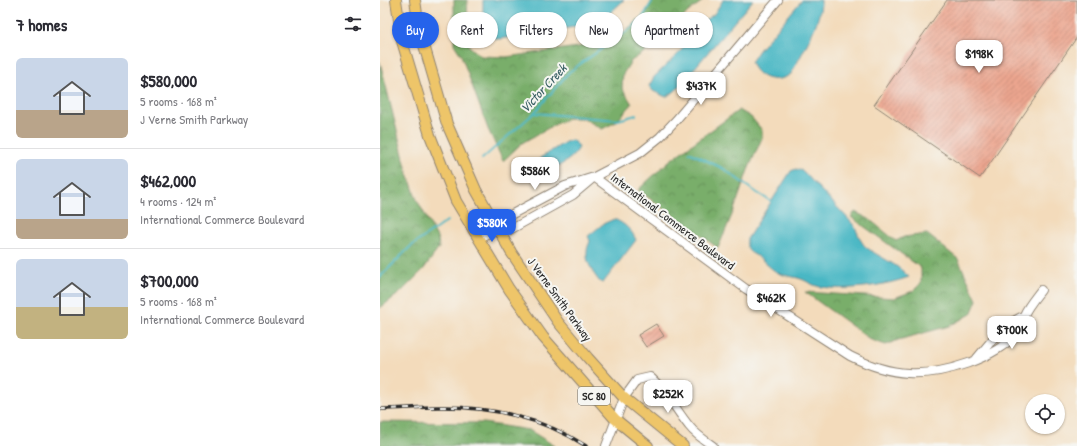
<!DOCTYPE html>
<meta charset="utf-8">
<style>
body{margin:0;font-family:"Patrick Hand",sans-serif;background:#f7f7f7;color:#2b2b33;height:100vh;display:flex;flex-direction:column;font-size:15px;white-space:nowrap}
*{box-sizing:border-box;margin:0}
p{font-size:13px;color:#7c7c81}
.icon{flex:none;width:22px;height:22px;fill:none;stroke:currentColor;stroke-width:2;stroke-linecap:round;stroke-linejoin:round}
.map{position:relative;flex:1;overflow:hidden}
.sheet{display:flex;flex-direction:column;background:#fff;width:380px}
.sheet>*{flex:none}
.hud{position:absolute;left:12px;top:12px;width:380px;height:36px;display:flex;gap:8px}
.tools{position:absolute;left:645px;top:394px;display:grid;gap:8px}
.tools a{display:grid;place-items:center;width:40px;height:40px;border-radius:50%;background:#fff;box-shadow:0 1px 3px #0004;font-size:20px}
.price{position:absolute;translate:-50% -34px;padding:0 9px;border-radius:8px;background:#fff;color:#222;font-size:13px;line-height:26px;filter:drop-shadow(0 1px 2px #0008)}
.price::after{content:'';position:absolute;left:50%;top:24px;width:12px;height:9px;margin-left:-6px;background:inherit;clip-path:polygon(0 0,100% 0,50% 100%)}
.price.selected{background:#2563eb;color:#fff}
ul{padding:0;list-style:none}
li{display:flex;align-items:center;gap:12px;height:100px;padding:0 16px}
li+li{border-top:1px solid #e1e1e2}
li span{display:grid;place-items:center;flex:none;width:112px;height:80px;border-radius:6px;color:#555}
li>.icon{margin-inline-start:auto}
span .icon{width:48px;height:48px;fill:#fffc;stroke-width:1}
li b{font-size:17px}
h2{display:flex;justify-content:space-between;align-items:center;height:48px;padding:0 16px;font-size:17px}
.tag{padding:0 14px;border-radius:18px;background:#fff;box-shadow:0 1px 3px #0004;font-size:14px;line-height:36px}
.tag.selected{background:#2563eb;color:#fff}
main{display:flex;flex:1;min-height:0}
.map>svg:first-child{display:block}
</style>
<main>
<section class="sheet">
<h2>7 homes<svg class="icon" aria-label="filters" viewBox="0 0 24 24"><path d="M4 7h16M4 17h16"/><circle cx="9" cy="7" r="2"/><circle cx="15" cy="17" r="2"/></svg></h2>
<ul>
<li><span style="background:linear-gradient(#c9d6e8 65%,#b9a48a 0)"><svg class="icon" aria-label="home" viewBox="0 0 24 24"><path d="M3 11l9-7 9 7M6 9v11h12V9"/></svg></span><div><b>$580,000</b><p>5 rooms · 168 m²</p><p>J Verne Smith Parkway</p></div></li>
<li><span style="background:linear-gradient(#c9d6e8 75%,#b9a48a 0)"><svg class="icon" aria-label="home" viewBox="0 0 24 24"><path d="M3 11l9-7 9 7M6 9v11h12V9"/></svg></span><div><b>$462,000</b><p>4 rooms · 124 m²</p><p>International Commerce Boulevard</p></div></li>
<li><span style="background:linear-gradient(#c9d6e8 60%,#c2b280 0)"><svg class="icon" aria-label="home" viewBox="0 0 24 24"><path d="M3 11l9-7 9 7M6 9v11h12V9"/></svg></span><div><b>$700,000</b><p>5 rooms · 168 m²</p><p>International Commerce Boulevard</p></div></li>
</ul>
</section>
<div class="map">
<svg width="697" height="446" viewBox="0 0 697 446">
<defs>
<pattern id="forest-crowns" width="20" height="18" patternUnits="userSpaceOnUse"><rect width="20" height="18" fill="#79ae6a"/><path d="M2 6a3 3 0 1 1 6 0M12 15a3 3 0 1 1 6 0" fill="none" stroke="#638e57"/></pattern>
<pattern id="building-hatch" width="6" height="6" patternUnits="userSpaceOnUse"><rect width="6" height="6" fill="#eca68f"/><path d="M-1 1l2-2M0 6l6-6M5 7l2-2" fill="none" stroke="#bf8775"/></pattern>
</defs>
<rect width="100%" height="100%" fill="#f6f6f2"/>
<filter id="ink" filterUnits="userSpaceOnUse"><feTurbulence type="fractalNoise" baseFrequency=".025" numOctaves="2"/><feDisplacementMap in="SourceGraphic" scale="8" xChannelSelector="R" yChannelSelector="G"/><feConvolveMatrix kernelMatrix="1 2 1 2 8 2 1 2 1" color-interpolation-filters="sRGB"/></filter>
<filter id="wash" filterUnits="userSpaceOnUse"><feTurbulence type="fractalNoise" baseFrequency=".012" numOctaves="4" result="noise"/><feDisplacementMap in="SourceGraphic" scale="16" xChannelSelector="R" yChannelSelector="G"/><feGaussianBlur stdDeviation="0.9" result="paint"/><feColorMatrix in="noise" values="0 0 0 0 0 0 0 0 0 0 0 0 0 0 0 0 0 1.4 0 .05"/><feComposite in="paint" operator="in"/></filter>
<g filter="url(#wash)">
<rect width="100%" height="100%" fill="#f3dbbb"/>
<path fill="url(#forest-crowns)" stroke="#526c4a" d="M74 0H87L89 46 101 56 126 57 198 47 227 39 244 32 267 12 272 0H324L308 12 281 41 251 61 243 74 242 88 252 104 236 122 222 129 203 118H189L172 126 142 143 123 161 108 129 81 55 74 44Z
M0 62 27 171 37 200 58 239 59 248 43 270 21 292 0 308Z
M359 110 371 117 382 130V138L368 170 354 210 338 248 258 190 289 161Z
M475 212 489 219 516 241 524 237 547 234 578 259 597 300 591 314 569 326 518 340 506 345 491 340 425 292 514 298 533 291 541 283V268L471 217Z
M0 422 104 423 149 430 175 446H0Z"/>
<path fill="#49b7c4" stroke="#3a7178" d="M103 0H244L230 13 215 22 201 26 119 39C101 38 103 14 103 0Z
M343 0H373L295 91 286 97 273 91 269 86 274 77 299 53 322 22 334 14Z
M422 0H441C442 21 421 55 411 74 400 82 385 81 376 71 374 69 373 65 371 62L379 50Z
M192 140 196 143 199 147C196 157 176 169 167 171L162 169 159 164 160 158 187 141Z
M416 169 423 171C439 189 456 205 472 223 478 230 479 241 486 247 500 258 515 262 529 277 505 286 466 291 441 287 433 286 426 280 418 278 411 276 402 276 395 271 390 268 386 263 381 259 373 252 365 254 367 239L411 171Z
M234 219C244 223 252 230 256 240L223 283 220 282C214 275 205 261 207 251 207 248 209 244 210 241L208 236 223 224Z"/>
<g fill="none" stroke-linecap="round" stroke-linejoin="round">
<path stroke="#49b7c4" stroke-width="2" d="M154 113 238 120 256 115
M309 152 344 169 371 189 392 202
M102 159 154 113 189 72 254 26 264 15 273 0
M0 277 30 247 67 221"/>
</g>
<g id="blocks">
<path fill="url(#building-hatch)" d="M567 0H697V37L600 178 494 105Z
M276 324 284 336 266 347 258 335Z"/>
</g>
</g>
<g filter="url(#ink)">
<use href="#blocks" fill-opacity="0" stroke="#8f8373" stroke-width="1"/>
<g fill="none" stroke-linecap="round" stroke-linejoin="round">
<g stroke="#8f8373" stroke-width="10">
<path id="minor" d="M214 177 366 289 470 356C488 365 508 372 528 373 563 375 615 359 638 332 641 328 641 320 644 315 648 306 655 298 661 290
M118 229 121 220 185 186 214 177 260 153 280 137 296 120 398 0
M98 238 118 229 128 231 193 195 212 179
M597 358 623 327 643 316
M226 446 244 398 257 380 270 377C286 390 296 410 309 426 315 434 324 440 333 446"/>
</g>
<g stroke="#8f8373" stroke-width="12">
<path id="major" d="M16 0 22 41 50 135 76 201 129 289 163 337 235 419 268 446
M35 0 39 28 67 124 96 190 131 252 178 322 208 358 244 398 303 446"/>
</g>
<use href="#minor" stroke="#fff" stroke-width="8"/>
<use href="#major" stroke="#eec569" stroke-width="10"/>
<g stroke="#2b2b2b" stroke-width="3.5">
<path id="rail" d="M0 409C19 409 39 407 58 407 109 406 163 418 206 446"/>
</g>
<use href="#rail" stroke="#f6f6f2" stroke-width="2" stroke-dasharray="6" stroke-linecap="butt"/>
</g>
</g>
<g text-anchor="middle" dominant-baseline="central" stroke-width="4" stroke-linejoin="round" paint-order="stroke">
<rect fill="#f6f6f2" stroke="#686867" stroke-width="1" x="198" y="387" width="32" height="18" rx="3"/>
<g font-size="11" font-weight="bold" fill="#2b2b2b">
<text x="214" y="396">SC 80</text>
</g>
<g font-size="12" fill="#2b2b2b" stroke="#f6f6f2">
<text transform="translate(293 221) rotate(37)">International Commerce Boulevard</text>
<text transform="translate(180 299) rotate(54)">J Verne Smith Parkway</text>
</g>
<g font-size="13" font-style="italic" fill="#365c61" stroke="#f6f6f2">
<text transform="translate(163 88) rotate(-47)">Victor Creek</text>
</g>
</g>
</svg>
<div class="tools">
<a><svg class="icon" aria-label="locate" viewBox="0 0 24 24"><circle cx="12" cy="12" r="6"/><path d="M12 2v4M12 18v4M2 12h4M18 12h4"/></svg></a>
</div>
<b class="price" style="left:599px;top:74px">$198K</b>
<b class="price" style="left:321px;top:106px">$437K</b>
<b class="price" style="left:155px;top:191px">$586K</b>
<b class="price selected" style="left:112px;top:243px">$580K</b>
<b class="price" style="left:391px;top:318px">$462K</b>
<b class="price" style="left:632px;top:350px">$700K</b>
<b class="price" style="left:288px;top:414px">$252K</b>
<div class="hud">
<a class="tag selected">Buy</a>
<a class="tag">Rent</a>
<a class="tag">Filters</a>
<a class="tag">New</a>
<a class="tag">Apartment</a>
</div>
</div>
</main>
